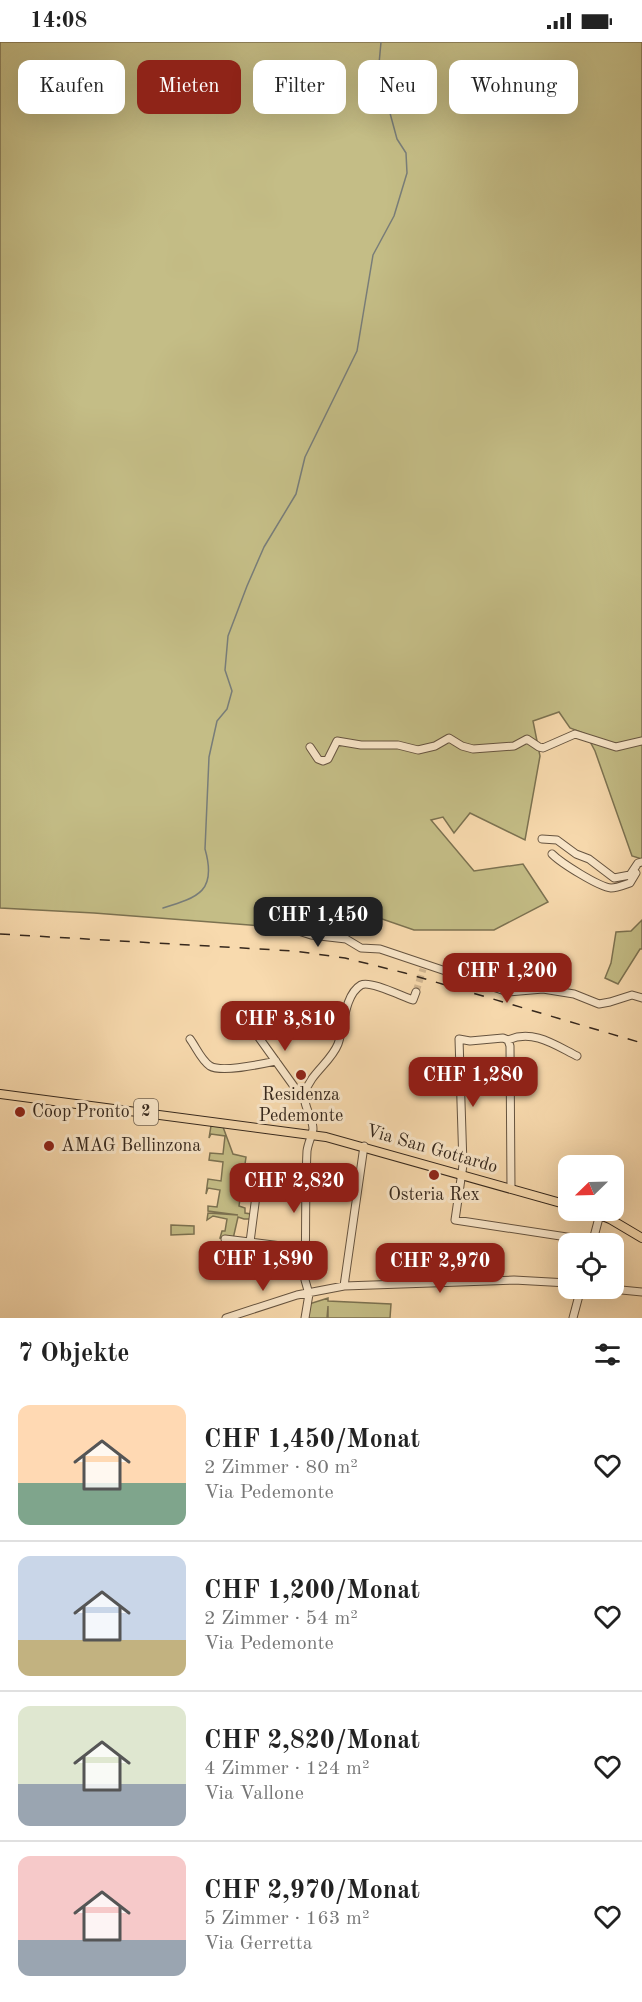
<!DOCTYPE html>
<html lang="de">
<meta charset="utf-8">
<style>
body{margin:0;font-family:"Old Standard TT",serif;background:#f6f6f6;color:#222;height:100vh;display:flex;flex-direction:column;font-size:22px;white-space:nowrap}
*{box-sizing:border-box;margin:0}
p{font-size:20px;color:#767676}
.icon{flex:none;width:33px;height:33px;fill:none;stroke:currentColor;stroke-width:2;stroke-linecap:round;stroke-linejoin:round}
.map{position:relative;height:1276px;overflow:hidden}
.details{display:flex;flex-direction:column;background:#fff;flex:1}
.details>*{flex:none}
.guide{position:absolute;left:18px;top:18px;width:606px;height:54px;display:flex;gap:12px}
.needle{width:39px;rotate:247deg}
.buttons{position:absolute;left:558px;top:1113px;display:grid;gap:12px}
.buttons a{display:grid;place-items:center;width:66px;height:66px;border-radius:12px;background:#fff;box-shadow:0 6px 24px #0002;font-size:30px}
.price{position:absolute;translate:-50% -51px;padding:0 14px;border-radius:12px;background:#8f2418;color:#fff;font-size:20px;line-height:39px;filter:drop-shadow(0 2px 3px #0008)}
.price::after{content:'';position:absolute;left:50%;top:36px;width:18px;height:14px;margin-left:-9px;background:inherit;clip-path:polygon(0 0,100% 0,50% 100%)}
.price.on{background:#222;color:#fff}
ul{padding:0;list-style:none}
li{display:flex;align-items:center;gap:18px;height:150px;padding:0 18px}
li+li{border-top:2px solid #e0e0e0}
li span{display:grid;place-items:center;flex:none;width:168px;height:120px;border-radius:12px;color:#555}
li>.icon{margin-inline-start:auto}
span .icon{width:72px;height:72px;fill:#fffc;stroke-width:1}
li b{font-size:26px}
h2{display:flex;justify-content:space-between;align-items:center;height:72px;padding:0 18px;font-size:26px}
.chip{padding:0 21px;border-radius:12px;background:#fff;box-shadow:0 6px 24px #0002;font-size:21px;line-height:54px}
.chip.on{background:#8f2418;color:#fff}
.status{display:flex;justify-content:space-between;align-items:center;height:42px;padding:0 30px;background:#fff;direction:ltr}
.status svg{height:16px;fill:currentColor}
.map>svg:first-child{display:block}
</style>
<div class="status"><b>14:08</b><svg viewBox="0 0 49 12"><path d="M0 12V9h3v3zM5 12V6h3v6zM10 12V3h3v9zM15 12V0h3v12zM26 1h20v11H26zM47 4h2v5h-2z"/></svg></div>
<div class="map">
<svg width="642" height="1276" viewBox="0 0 642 1276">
<rect width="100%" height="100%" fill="#f8daae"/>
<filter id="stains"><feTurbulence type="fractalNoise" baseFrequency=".00333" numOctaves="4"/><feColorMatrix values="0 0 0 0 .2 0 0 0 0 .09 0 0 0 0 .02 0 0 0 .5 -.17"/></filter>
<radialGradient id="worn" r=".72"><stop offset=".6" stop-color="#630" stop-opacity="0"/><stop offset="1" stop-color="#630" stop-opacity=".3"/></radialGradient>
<path fill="#c4bd86" stroke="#7c7251" stroke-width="1.5" d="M0 0H642V817L632 814 595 709 586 692 570 686 559 670 533 679 540 714 525 798 470 771 454 791 443 775 431 778 474 829 523 822 548 860 494 888H414L333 860 289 886 94 871 0 866Z
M642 878V907H640L618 942 605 936 611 921 616 890 631 889Z
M211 1084 223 1085 233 1112 246 1115 239 1164 245 1166V1171L251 1172V1177H244L238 1175 233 1197 220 1196 222 1189H225L227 1177 213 1174 207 1178 208 1171 238 1173 208 1169V1164L217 1165 220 1148 208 1146 206 1152 208 1137 221 1139 223 1120 209 1118 210 1111 223 1112 225 1094 211 1092 209 1096Z
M171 1183 194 1184V1192L171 1193Z
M235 1201H238L241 1213 257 1215 259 1206H254V1203L263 1204 262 1214H260L259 1218 255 1219V1227L272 1228 270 1231C259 1231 251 1234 241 1234L238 1230 239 1206 232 1205Z
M328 1256V1259L391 1262 390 1276H328V1264L327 1276H308L309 1262Z"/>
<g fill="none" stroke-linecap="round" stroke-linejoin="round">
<path stroke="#787d79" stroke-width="1.5" d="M163 866C199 855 217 849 205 807L209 715 217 679 227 667 232 649 225 628 228 594 247 544 264 505 296 452 305 415 357 309 373 213 394 174 407 131 406 111 397 97 387 60 377 44 381 0"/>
<path stroke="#d1b691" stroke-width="7" stroke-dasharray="7 3.5" stroke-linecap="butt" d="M416 950 423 927"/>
<g stroke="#665440" stroke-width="9">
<path id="minor" d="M310 705 318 717 323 719 328 717 337 699 361 703H398L418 708 435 704 449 696 462 704 473 707 514 704 527 697 539 705 543 706 575 692 616 705 642 699
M542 797 557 798 576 812 589 817 614 836 630 833 638 821 642 820
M552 812C561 821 599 845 611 846 617 846 624 843 630 841L636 831
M289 886 311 893 346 897 361 906 380 907 508 950 543 947 574 952 599 962 610 960 632 953 642 956
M252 986 298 1050 304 1053
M190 997C196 1005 201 1018 210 1024 222 1031 262 1022 276 1019
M508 998 510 1004 511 1147
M577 1014C555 1003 533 987 508 998L503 996 470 999 459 997 463 1123 455 1178 593 1199
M225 1197 305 1207
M250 1200 257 1146 307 1149
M592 1202 600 1172
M344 1244 364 1104
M601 1246 642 1250
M226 1276 297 1253 344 1244 514 1238 568 1241
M305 1276 309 1252 305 1238C306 1195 305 1152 307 1109 308 1101 312 1094 313 1087 313 1075 302 1063 305 1051 310 1032 331 1020 338 1002 344 986 344 953 361 943 370 938 403 955 413 958L416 950
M573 1276 581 1246"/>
</g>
<g stroke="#35271c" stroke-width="10">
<path id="major" d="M0 1052 326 1095 568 1163
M588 1168 610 1177 642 1196"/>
</g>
<use href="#minor" stroke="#fae7ca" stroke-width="7"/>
<use href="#major" stroke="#f8daae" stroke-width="8"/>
<path stroke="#35271c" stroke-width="1.5" stroke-dasharray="10 10" stroke-linecap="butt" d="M0 892 294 909 345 916 405 931 642 1001"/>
</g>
<g fill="#8f2418" stroke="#fae7ca" stroke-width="2">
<circle cx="301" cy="1033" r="6"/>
<circle cx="20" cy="1070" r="6"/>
<circle cx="49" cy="1104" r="6"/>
<circle cx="434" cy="1133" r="6"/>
</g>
<g text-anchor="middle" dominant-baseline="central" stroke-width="6" stroke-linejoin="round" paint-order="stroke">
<rect fill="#fae7ca" stroke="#706150" stroke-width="1.5" x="134" y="1057" width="24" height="26" rx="4.5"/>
<g font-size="16" font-weight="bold" fill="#35271c">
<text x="146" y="1070">2</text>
</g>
<g font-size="18" fill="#35271c" stroke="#fae7ca">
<text x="301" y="1053">Residenza<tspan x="301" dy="21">Pedemonte</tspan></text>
<text x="32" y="1070" text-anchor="start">Coop Pronto</text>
<text x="61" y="1104" text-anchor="start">AMAG Bellinzona</text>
<text x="434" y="1153">Osteria Rex</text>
</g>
<g font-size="18" fill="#35271c" stroke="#fae7ca">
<text transform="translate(432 1107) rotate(16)">Via San Gottardo</text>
</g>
</g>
<rect width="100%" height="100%" filter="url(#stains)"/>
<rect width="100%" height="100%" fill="url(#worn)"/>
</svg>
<div class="buttons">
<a><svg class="needle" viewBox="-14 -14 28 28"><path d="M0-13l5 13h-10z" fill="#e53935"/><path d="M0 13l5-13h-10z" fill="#767676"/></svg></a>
<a><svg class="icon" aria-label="locate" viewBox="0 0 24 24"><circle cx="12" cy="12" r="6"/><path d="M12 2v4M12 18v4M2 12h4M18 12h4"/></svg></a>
</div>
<b class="price on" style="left:318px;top:906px">CHF 1,450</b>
<b class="price" style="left:507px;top:962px">CHF 1,200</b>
<b class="price" style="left:285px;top:1010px">CHF 3,810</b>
<b class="price" style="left:473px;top:1066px">CHF 1,280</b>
<b class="price" style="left:294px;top:1172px">CHF 2,820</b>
<b class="price" style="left:263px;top:1250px">CHF 1,890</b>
<b class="price" style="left:440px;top:1252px">CHF 2,970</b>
<div class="guide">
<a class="chip">Kaufen</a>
<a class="chip on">Mieten</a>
<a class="chip">Filter</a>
<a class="chip">Neu</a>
<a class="chip">Wohnung</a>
</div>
</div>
<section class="details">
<h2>7 Objekte<svg class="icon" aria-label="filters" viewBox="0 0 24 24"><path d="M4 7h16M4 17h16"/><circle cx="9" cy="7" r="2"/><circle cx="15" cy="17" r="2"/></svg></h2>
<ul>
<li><span style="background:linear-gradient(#ffd9b3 65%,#7fa58c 0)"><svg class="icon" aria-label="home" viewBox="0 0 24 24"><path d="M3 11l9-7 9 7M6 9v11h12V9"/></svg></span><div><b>CHF 1,450/Monat</b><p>2 Zimmer · 80 m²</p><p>Via Pedemonte</p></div><svg class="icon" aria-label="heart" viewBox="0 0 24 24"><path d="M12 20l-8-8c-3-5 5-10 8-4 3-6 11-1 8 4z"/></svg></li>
<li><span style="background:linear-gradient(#c9d6e8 70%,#c2b280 0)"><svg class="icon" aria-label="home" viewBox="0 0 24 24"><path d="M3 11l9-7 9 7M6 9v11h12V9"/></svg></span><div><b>CHF 1,200/Monat</b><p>2 Zimmer · 54 m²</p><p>Via Pedemonte</p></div><svg class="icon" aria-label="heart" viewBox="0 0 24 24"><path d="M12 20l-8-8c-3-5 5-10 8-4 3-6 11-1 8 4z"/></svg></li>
<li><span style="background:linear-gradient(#dfe7d0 65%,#9aa5b1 0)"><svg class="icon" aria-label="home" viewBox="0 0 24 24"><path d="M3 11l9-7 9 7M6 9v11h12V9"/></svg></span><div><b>CHF 2,820/Monat</b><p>4 Zimmer · 124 m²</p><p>Via Vallone</p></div><svg class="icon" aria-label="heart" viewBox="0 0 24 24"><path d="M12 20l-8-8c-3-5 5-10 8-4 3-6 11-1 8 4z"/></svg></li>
<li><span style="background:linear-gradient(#f6c9c9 70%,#9aa5b1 0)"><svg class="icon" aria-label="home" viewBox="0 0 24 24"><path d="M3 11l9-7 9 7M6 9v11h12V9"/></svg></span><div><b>CHF 2,970/Monat</b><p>5 Zimmer · 163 m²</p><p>Via Gerretta</p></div><svg class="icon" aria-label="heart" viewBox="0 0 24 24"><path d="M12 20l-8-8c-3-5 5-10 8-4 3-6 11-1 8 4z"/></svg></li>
</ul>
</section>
